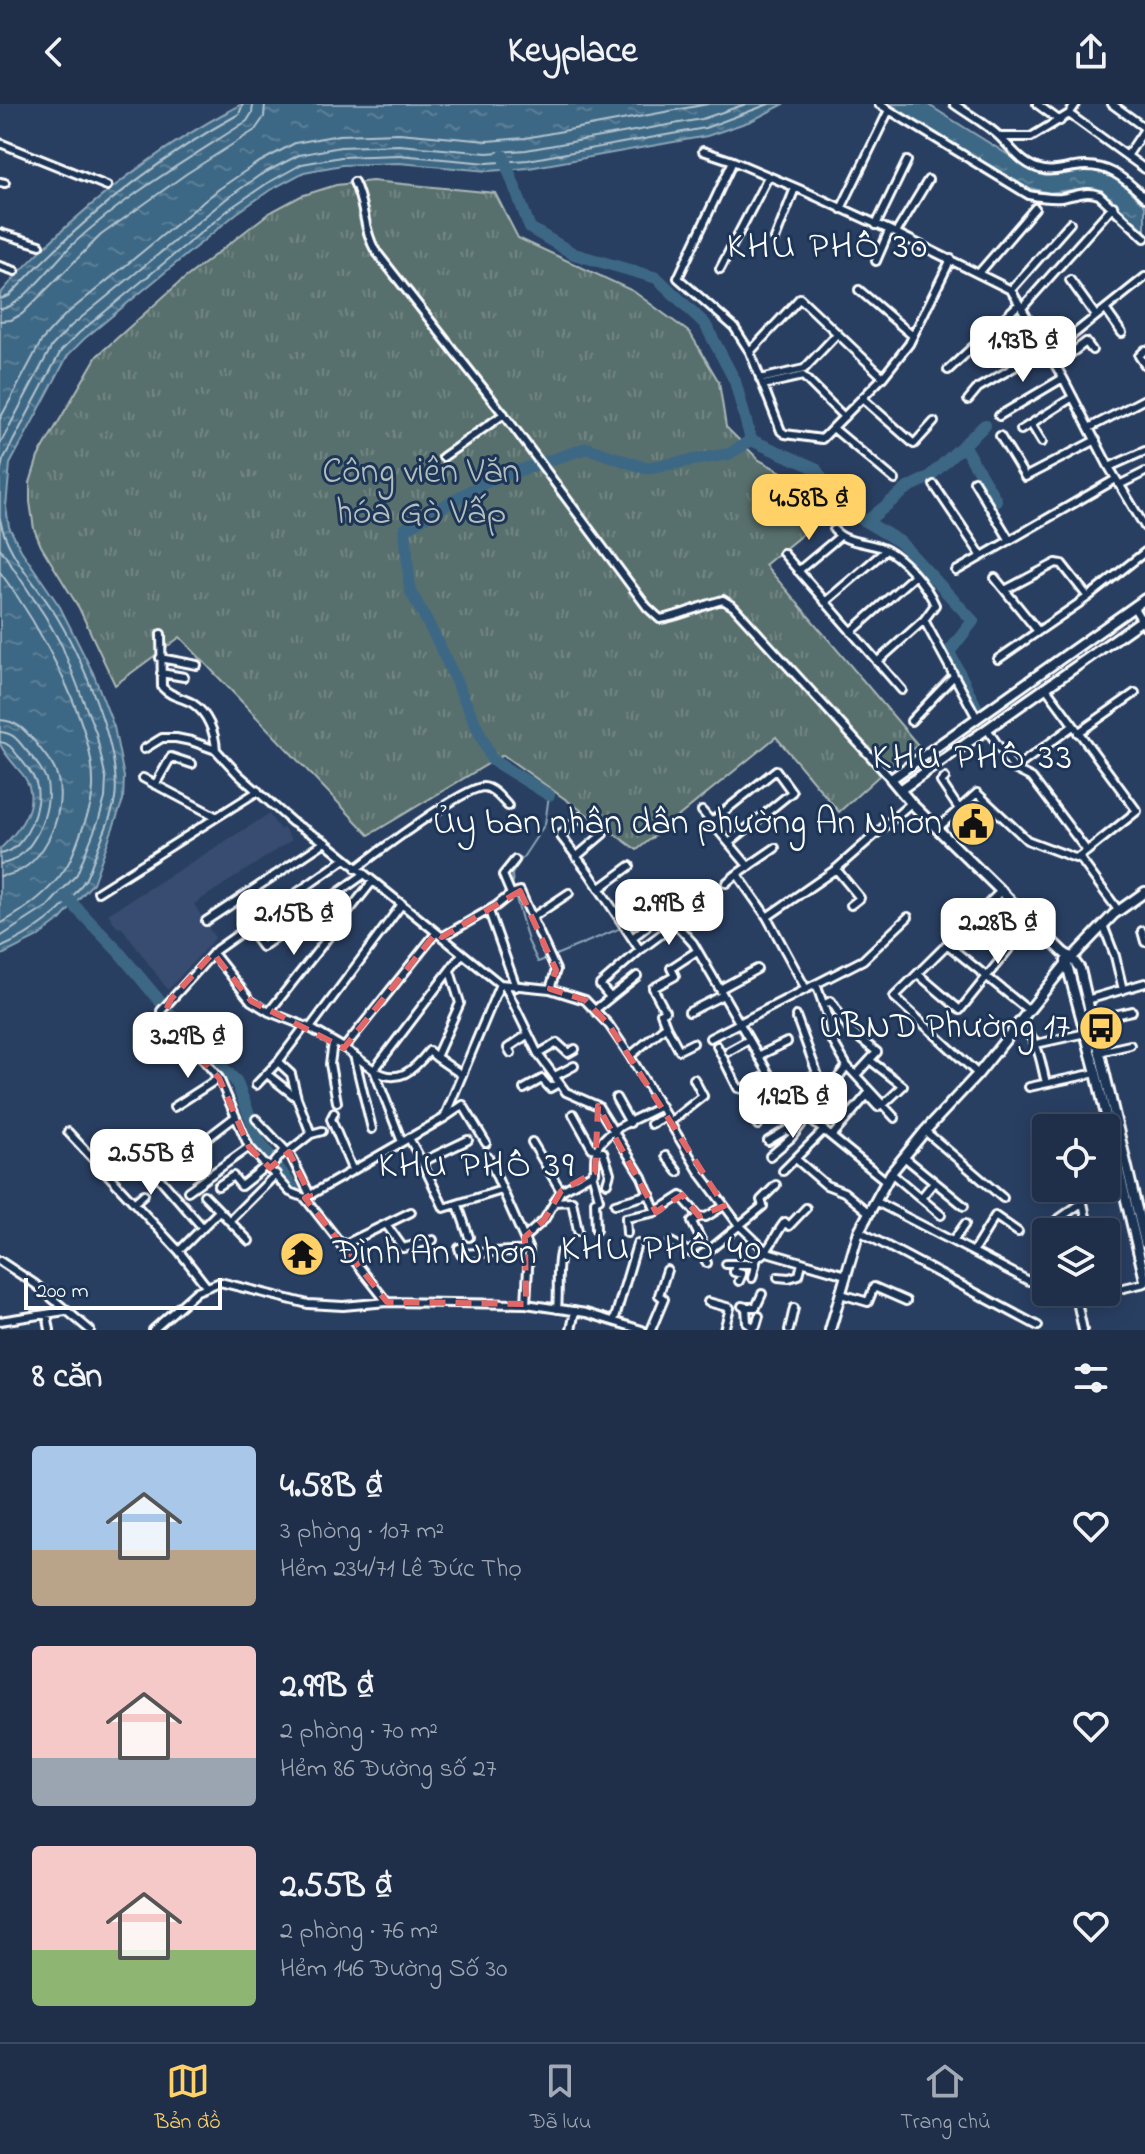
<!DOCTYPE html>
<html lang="vi">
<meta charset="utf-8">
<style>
body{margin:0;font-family:"Indie Flower",sans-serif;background:#2c3b54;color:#f1f3f6;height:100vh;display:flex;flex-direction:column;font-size:30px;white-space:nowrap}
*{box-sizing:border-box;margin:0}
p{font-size:26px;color:#a1a9b5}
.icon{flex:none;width:44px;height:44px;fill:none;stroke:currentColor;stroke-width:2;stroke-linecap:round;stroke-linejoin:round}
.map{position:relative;height:1226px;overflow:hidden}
.side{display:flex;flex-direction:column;background:#1f2f4a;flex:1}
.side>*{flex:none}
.buttons{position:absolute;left:1032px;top:1010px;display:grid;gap:16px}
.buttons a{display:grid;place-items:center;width:88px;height:88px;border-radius:8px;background:#1f2f4a;box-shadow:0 4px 20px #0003,0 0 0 2px #3c4a62;font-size:40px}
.scale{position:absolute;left:24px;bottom:20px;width:198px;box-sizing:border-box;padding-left:8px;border:4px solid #fff;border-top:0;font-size:22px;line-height:28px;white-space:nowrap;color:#fff;-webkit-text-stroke:6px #1d3557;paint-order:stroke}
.price{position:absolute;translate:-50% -68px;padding:0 18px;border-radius:16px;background:#fff;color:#222;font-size:26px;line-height:52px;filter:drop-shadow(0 2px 4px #0008)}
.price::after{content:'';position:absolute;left:50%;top:48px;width:24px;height:18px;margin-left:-12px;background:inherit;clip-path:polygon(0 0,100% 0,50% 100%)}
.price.active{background:#ffd166;color:#111}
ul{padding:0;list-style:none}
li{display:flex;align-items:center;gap:24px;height:200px;padding:0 32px}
li span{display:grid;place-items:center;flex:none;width:224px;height:160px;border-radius:8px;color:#555}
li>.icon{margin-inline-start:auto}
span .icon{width:96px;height:96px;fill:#fffc;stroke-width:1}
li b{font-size:34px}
h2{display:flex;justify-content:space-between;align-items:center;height:96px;padding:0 32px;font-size:34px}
header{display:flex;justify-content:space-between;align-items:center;height:104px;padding:0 32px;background:#1f2f4a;font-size:36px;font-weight:700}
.dock{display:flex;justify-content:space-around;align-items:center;height:112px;border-top:2px solid #3c4a62;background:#1f2f4a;font-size:22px;color:#a1a9b5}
.dock a{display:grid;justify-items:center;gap:4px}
.dock .active{color:#ffd166}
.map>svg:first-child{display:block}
</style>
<header><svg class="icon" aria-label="back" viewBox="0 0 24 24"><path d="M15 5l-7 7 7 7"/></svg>Keyplace<svg class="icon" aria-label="share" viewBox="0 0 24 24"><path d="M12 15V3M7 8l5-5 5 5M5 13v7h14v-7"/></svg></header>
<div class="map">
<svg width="1145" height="1226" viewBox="0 0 1145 1226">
<defs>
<pattern id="grass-tufts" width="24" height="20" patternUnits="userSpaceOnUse" patternTransform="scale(2)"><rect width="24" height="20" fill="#59706d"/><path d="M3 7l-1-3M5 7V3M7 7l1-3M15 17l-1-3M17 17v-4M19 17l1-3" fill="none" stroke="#728583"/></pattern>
<pattern id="water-ripples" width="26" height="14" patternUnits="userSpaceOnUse" patternTransform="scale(2)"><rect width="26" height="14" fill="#3e6885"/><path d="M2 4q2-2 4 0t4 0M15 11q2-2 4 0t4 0" fill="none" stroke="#5b7f97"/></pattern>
</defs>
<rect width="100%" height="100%" fill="#293f62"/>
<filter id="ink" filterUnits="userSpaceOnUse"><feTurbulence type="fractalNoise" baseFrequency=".0125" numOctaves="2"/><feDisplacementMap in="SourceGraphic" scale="16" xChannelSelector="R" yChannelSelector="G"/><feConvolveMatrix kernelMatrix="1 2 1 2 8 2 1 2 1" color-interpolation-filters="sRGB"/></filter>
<g filter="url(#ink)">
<path fill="#374b6f" d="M269 710 280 726 283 724 292 736 194 800 215 834 168 886 122 824 117 823 108 810Z"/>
<path fill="url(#grass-tufts)" stroke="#acb8b6" stroke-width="2" d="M372 77 495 89 518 134 633 187 690 229 719 278 726 323 759 356 804 380 831 407 765 461 918 641 892 660 839 708 776 633 637 746 503 651 369 731 180 533 115 581 79 504 41 442 34 425 30 398V379L38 353 97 252 180 178 269 109 301 92 336 81Z"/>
<path fill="url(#water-ripples)" stroke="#8ba4b6" stroke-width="2" d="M242 0H784L751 17 707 32 529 64 488 67 399 59 342 61 304 68 270 86 237 109 84 235 68 251 10 360 6 403 9 423 21 446 60 503 93 569 114 623 124 673 123 696 93 779 60 816 36 834 0 852V745C19 727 43 698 23 671 15 661 5 651 0 640V190C64 116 154 45 242 0Z
M889 0H927L1034 67 1058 71 1090 66 1109 70 1121 78 1145 102V128L1101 87 1086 84 1049 89 1022 82Z"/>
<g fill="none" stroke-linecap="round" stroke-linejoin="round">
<path stroke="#b2c3ce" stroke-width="2" d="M0 195 9 192C76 120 153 57 239 10L243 0
M0 205C21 204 55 157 72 141 124 92 187 56 247 17L252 9 253 0
M0 217 11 216 22 210 101 131 186 70 255 26 264 13 265 0
M0 315 42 236 64 212 219 85 254 61 295 39 339 31 399 29 487 37 525 34 708 0
M0 340 52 242 71 222 226 95 260 71 299 51 340 43 399 41 487 49 526 46 702 15 746 0
M0 369 3 356 61 247 79 229 232 103 266 80 302 60 341 53 399 51 487 59 528 56 705 24 769 0
M0 415C6 449 34 477 52 505 79 547 122 645 115 695 112 713 103 730 97 747 93 756 90 767 85 776 66 806 32 830 0 844
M0 444 45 512 62 542 96 629 106 675 105 694 99 715 77 770 48 802 0 833
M0 468C37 517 93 617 93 678 94 695 88 710 82 726 77 738 73 754 65 765 49 789 25 806 0 820
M0 616C17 617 25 626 35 638 44 650 55 661 58 675 67 711 41 771 0 772
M0 628C13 629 17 635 25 645 33 654 42 664 46 675 55 703 32 758 0 760
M0 638C10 639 13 646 19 653 25 661 33 669 36 679 43 701 26 747 0 750"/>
<path stroke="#8ba4b6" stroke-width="2" d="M513 785 512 770 545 720 549 691
M515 791 528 837 538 858 548 854
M553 852 621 824"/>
<path stroke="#3e6885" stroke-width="12" d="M503 52 530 124 574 150 657 174 705 220 735 277 751 336 729 350 645 364 587 344 487 377 405 425 410 486 439 540 492 656 549 691
M751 336 815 364 840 402 900 438 973 517 949 548 976 603
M963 341 996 396
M866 418 909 383 928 374 985 321
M65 792 118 847 173 913 236 977 260 1038 294 1086"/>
<g stroke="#fff" stroke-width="12">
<path id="street" d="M879 0 1029 91C1039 93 1050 95 1061 94 1075 92 1085 86 1099 91L1145 134
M954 0C969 11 987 20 1000 33 1013 46 1023 62 1044 66 1054 68 1065 64 1075 63 1106 58 1124 73 1145 94
M1037 0 1060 17
M1112 0 1145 24
M1069 10 1145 65
M1000 33H1031L1069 10 1076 0
M0 39 107 82
M703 47 733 57 806 88 896 129 1011 186 1063 274 1109 363 1145 423
M1127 52 1145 25
M733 57 678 174 734 223 750 248 781 327 785 330 822 335 883 273 909 240 951 155
M0 78 5 79
M354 78C365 100 363 125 375 146L509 317 647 503 660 515C682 512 701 501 723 496L734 503 891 675
M841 105 889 6
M876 121 907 57
M0 129 40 141
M896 129 928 76
M775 135 795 84
M876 157 889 127
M0 162 15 167
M720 165 768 73
M979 169 1035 104
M1070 176 1096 212
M859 186 913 232
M1011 186 1070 119
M1022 204 1113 102
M1105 205 1122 229
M1145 246 1139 252 1145 261
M750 248 800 194 883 273
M1049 250 1145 173
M1056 261 1086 238 1092 246
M948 266 1019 200
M760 275 804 265 837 230
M763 281 803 272 844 313
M862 294 914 340 934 318
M968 296 978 284 1046 245
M999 312 1063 274
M1031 320 1042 338
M833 324 895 376
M1089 324 1145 295
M1021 326 1073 293
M1000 332 1025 373 1096 336
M443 353 504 310
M1109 363 1145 347
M974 377 1009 435
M934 381 981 451
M1119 381 1145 368
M834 426C846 439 866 438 882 444 901 451 927 482 935 501L924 516 977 614
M783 449 902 586
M798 467 840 432
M956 467 1116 375
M995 474 1037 526
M1005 486 1056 459 1062 460 1088 493
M825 498 886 446
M1134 504 1145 522
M851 528 915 471
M161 530 162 583C171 593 181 593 192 599 208 609 215 629 216 646
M160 554 197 561
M998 555 1088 493 1145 448
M877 558 924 516
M161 569 184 573
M1046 584 1137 707 1087 747
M911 617 953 573
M987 625 1014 665 1032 674 1087 747 1079 753 1118 806
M1078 629 1135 589
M144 645 162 634H176L191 637 216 646 238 670 292 718 325 738 500 880 550 885 585 896 609 921 630 952 700 1069 738 1120 767 1148 846 1171
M1014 665 1073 622
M143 674 217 713
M945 674 941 678 959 705
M155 681 171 653 192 660
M702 707 749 763
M580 713 560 731 589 769 640 846
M711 718 776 666 792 688 729 739
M938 724 977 689 1027 736 1075 754 1079 753
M576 753 603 730
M345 755 216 846 161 907 162 915 175 932 197 948 219 974 249 1043 290 1088 305 1094 387 1198
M356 765C376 749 463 684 483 683 493 683 502 696 508 702
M836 765 860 794 851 801
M726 779 737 770
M599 785 630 762
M644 785 693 839 776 982 801 1008 886 1077
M98 788 258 687
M511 790 520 787 556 866 550 885
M631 805 646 823 632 834
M489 807 516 883
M533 813 569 789
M767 813 737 770 775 744
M206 817 325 738
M1103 821 1115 852 1123 886
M248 824 262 843 363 771
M1142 827 1145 838
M436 829 344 944 374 966 462 850
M442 833 496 802 511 790 503 771 515 756
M948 841 1029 907
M213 849 251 897 269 908 372 778
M919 871 960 906 1032 816
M816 880 828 914 831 934 847 962 895 1014
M505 882 538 950 566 988 598 1002 642 1073 656 1108
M720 885 757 865
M806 885 767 813 836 765 911 699
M610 893 600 881 640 846 711 793
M1087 896 1145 879
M823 901 831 897 850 927 877 948 856 971
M596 905 637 872
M269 908 310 924 344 944
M689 908 723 891
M1092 916 1132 907
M666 922 679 946 693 939
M1017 922C1038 931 1040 955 1045 975
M310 924 402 800
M710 934 863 856 908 813
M333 938 330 960 337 998
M1036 940 1086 929
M717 942 738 984 742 985 769 970
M729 947 749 936
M1099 948 1130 941
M511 949 508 944 527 931
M538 950 557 939 568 949 575 945
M354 951 372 1025
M630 952 666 922 661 909 665 907 653 884 675 872 671 864 697 847
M758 952 787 938
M436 953 462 971
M871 957 903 982 883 1001
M278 958 291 970 297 994
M374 966C398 981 413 967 429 947L436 953 460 899 450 867
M374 966 402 1038
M267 970 297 994 311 1030
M978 970 894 893 1002 786
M555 972 574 962
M256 981 278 958 305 922
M1029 983 1096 969
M524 985 542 975 550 984 559 979
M782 989 817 969 796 912
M616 994 630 1019
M174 1003 219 974
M334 1009 331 1015 352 1065
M573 1010 592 1044 603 1048 610 1069 607 1079
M444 1014 463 1001 486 1039
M256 1015 291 1052 310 1091
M670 1018 703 992 694 975
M651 1020 667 1012
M758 1021 751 1011 785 992
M1041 1021 1046 1044
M925 1027 1003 1094
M68 1028 179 1147 207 1183
M832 1032 867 991 878 1003
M409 1034 422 1058 468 1036
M768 1037 788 1025 793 1031
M532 1038 561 1087
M288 1048 311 1030 322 1027
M666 1052 678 1068
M770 1052 791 1034 847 962
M488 1053 529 1146 526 1200
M904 1053 964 1102
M797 1056 826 1081 844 1088 868 1108
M422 1058 444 1104 502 1086
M270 1064 285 1046
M783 1067 824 1026
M163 1068 235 1013
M592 1069 599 1095 595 1097 596 1126
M891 1069 941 1111
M161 1076 203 1124
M1106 1076 1120 1073
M218 1082 233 1072 241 1082 267 1061
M1065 1084H1073
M1080 1084 1086 1113
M188 1087 249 1043
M204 1091 249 1137
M305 1094 444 1014 500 880
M921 1094 934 1078
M875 1097 1029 1177
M135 1098 144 1090
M554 1098 572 1097 578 1127
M615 1100 650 1090
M458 1101 469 1133
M229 1117 276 1070
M1053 1119 1083 1098
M386 1120 403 1144 433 1136
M859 1127 1038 1222
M627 1129 626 1114 656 1108 681 1092 699 1112
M525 1133 544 1116 561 1087 595 1068C595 1059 594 1049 599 1041 610 1023 642 1013 661 1002
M953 1137 965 1120
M671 1138 689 1148 702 1138 692 1118 699 1112 706 1113 724 1102
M341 1142 411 1108
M459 1144 461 1150 529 1146
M179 1147 219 1107
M973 1148 995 1112 1018 1128
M0 1157 35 1180 90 1226
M707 1159 702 1150 712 1144 763 1102 761 1096 776 1081
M726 1160H755
M736 1161 734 1168 742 1170 739 1177
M778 1173 789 1174 799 1171 802 1159
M752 1174 757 1154C772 1145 774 1131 785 1118L789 1122 806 1104
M1075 1188 1083 1226
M841 1190 868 1198 874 1183 906 1197
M1077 1195 1145 1179
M708 1198 730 1204 724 1226
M742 1202 746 1203 747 1219 753 1223 752 1226
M746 1203H756L762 1190
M557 1205C559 1186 556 1169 560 1149
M47 1210 50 1226
M0 1217 65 1207
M614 1217 637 1140
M753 1223 756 1222 759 1212
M153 1226 197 1187 220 1178 308 1200 343 1202 387 1198 526 1200 586 1209 642 1226
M571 1226 575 1207
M651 1226 664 1195 659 1191 667 1166
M789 1226 794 1204"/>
</g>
<g stroke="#fff" stroke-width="14">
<path id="secondary" d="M1145 495 891 675 911 699 1064 849 1072 854 1080 865 1145 1139
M900 686 1145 514
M1066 857 1096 969 1145 1176
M830 1226 859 1127 891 1069 925 1027 978 970 1066 860 1114 810 1145 788"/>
</g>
<use href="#street" stroke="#1d3557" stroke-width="6"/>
<use href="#secondary" stroke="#1d3557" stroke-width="8"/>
</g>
</g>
<path fill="none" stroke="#e26868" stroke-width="6" stroke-dasharray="16 10" stroke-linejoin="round" d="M520 787 556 866 550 885 585 896 609 921 724 1102 699 1112 682 1091 656 1108 598 1002 595 1068 561 1087 544 1116 525 1133 526 1200 387 1198 305 1094 310 1091 289 1048 270 1064 249 1043 219 974 162 915 171 895 213 849 251 897 344 944 436 829 442 833Z"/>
<defs>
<g id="civic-disc" transform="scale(2.3)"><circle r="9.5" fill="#ffd166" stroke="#1d3557"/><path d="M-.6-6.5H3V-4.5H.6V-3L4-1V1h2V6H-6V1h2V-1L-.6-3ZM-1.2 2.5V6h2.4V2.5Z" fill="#111"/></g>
<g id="bus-disc" transform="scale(2.3)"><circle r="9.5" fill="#ffd166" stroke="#1d3557"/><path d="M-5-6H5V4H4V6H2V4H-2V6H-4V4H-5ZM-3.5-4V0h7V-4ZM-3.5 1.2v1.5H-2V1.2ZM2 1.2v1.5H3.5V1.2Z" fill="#111"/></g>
<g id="temple-disc" transform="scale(2.3)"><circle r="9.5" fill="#ffd166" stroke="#1d3557"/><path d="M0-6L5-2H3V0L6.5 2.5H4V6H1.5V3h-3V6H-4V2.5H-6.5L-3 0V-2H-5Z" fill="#111"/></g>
</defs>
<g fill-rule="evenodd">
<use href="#civic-disc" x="973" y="720"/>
<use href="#bus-disc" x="1101" y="924"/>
<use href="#temple-disc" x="302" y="1150"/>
</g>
<g text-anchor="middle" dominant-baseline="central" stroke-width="6" stroke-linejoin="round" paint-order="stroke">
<g font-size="36" fill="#b4bfbd" stroke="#1d3557">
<text x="421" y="369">Công viên Văn<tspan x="421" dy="41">hóa Gò Vấp</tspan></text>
</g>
<g font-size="36" fill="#fff" stroke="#1d3557" text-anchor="end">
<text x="942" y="720">Ủy ban nhân dân phường An Nhơn</text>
<text x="1070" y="924">UBND Phường 17</text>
<text x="333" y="1150" text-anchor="start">Đình An Nhơn</text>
</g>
<g font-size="38" letter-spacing="2" fill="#fff" stroke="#1d3557">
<text x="828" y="144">KHU PHỐ 30</text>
<text x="973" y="655">KHU PHỐ 33</text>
<text x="477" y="1063">KHU PHỐ 39</text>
<text x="662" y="1146">KHU PHỐ 40</text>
</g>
</g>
</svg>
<div class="buttons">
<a><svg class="icon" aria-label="locate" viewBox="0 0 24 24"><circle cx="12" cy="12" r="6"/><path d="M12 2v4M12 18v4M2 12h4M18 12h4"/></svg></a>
<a><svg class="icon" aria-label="layers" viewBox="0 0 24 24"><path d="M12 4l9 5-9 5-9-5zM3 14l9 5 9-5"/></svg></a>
</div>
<div class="scale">200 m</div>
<b class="price" style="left:1023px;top:280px">1.93B ₫</b>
<b class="price active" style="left:809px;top:438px">4.58B ₫</b>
<b class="price" style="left:669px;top:843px">2.99B ₫</b>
<b class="price" style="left:294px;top:853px">2.15B ₫</b>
<b class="price" style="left:998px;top:862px">2.28B ₫</b>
<b class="price" style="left:188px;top:976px">3.29B ₫</b>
<b class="price" style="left:793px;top:1036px">1.92B ₫</b>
<b class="price" style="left:151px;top:1093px">2.55B ₫</b>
</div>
<section class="side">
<h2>8 căn<svg class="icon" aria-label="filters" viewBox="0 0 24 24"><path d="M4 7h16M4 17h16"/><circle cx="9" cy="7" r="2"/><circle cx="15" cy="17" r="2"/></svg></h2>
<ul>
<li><span style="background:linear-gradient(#a9c7e8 65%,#b9a48a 0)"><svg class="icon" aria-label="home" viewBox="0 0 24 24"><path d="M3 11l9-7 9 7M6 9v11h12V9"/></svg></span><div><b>4.58B ₫</b><p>3 phòng · 107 m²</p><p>Hẻm 234/71 Lê Đức Thọ</p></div><svg class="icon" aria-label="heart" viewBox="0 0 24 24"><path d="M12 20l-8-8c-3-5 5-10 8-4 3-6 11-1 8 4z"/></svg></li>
<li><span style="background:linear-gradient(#f6c9c9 70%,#9aa5b1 0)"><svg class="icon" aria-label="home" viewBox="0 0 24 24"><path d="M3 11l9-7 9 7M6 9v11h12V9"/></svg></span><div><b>2.99B ₫</b><p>2 phòng · 70 m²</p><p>Hẻm 86 Đường số 27</p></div><svg class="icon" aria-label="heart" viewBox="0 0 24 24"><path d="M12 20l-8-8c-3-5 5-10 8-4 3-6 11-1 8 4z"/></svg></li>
<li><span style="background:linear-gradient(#f6c9c9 65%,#8fb573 0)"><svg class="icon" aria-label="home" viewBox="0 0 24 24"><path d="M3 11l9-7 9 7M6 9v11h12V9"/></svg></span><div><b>2.55B ₫</b><p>2 phòng · 76 m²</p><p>Hẻm 146 Đường Số 30</p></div><svg class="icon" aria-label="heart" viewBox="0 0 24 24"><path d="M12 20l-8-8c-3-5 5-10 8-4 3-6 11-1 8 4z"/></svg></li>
</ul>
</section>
<nav class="dock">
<a class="active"><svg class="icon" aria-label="map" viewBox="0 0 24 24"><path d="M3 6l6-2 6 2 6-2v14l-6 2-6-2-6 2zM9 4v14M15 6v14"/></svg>Bản đồ</a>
<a><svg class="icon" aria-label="saved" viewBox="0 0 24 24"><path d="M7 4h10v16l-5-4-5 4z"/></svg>Đã lưu</a>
<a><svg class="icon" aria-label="home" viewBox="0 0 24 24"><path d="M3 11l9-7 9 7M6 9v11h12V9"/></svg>Trang chủ</a>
</nav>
